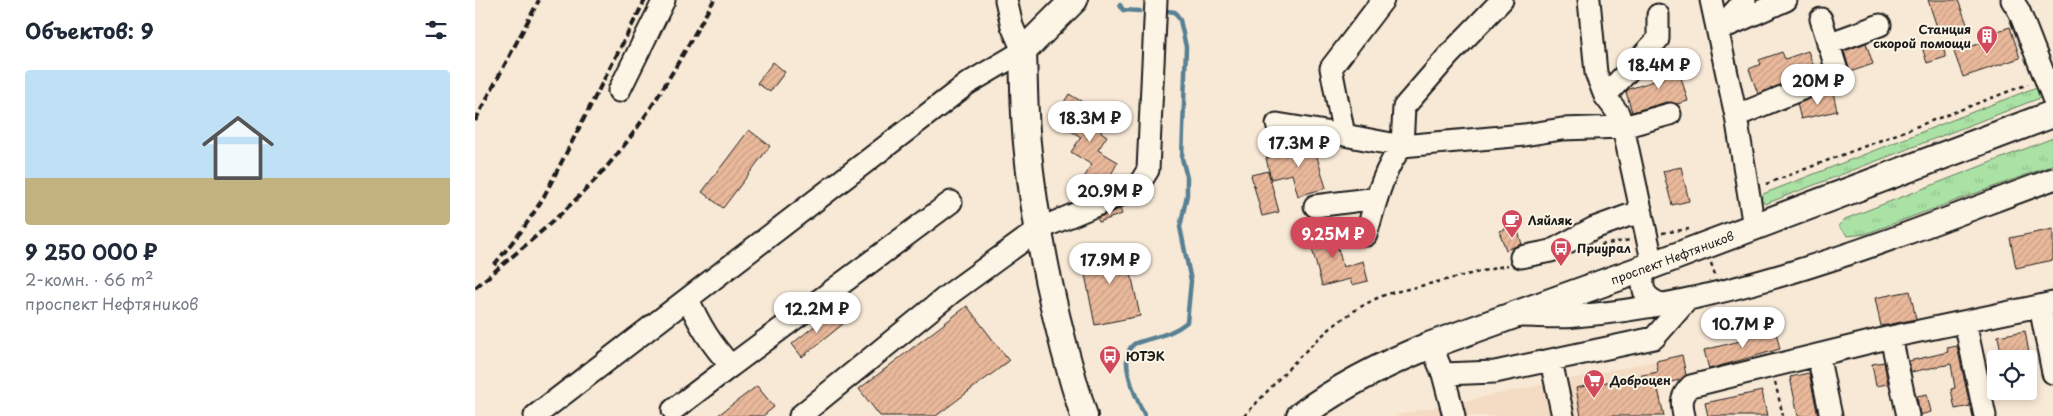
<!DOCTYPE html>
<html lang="ru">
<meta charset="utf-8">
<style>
body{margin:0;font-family:"Playpen Sans",sans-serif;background:#f6f6f7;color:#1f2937;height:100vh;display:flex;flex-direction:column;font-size:19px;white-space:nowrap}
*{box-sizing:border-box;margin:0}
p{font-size:16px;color:#747a83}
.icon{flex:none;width:28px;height:28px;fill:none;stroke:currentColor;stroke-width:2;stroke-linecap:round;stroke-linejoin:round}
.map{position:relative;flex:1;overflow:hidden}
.panel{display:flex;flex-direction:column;background:#fff;width:475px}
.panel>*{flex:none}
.fabs{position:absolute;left:1512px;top:350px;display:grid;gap:10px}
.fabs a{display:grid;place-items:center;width:50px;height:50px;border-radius:5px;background:#fff;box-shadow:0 2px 8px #0003;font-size:25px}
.price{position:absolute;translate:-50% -42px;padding:0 11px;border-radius:18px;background:#fff;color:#222;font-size:16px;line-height:32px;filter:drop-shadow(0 1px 2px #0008)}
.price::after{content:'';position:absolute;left:50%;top:30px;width:15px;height:11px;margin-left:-8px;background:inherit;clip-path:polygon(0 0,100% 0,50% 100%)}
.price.current{background:#d1495b;color:#fff}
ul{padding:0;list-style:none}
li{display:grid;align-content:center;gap:10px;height:265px;padding:0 25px}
li span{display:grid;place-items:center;height:155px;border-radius:5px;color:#555}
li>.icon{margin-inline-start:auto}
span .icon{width:90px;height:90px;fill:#fffc;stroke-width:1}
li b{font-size:21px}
h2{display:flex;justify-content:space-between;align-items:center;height:60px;padding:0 25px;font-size:21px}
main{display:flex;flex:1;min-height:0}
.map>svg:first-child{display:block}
</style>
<main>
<section class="panel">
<h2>Объектов: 9<svg class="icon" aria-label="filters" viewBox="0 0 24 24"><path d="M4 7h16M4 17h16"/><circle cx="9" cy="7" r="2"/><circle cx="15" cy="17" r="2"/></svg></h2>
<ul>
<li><span style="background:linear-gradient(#bfe0f5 70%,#c2b280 0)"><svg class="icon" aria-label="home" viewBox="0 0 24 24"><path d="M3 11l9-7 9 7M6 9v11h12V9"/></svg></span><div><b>9 250 000 ₽</b><p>2-комн. · 66 m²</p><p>проспект Нефтяников</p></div></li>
</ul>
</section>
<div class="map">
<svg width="1578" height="416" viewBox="0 0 1578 416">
<defs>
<pattern id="grass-tufts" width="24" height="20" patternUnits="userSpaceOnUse" patternTransform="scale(1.25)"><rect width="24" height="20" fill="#aae1a4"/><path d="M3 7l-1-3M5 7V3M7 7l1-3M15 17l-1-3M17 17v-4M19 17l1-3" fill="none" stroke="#92c08d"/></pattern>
<pattern id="building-hatch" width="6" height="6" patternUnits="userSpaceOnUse" patternTransform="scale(1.25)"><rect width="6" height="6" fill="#eab99b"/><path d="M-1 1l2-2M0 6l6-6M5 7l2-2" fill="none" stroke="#c89e85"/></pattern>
</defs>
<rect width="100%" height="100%" fill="#f8e9d6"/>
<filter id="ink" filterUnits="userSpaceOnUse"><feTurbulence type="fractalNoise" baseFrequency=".02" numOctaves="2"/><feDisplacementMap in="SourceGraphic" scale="10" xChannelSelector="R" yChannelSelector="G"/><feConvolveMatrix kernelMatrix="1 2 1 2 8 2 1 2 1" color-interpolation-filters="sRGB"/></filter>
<g filter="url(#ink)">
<path fill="#f4dbc4" d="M1180 361 1190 416H917Z"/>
<path fill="url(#grass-tufts)" stroke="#637e60" d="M1559 88 1563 89 1565 98 1290 204 1286 200 1288 194Z
M1578 138V165L1390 234 1373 236 1363 226 1370 219Z"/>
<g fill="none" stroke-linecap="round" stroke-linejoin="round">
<path stroke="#598093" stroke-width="4.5" d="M645 5 648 10 665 11
M670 416C662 400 641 358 659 344 663 342 669 341 674 339 688 335 700 332 712 322L716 281 705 227 712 195V178L707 158 711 47 705 20 700 12 692 11"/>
</g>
<path fill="url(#building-hatch)" stroke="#1c1c1c" d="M1453 0H1483L1492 24 1464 33Z
M1535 27 1545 58 1488 77 1479 52 1519 39 1517 33Z
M1466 41 1471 57 1452 63 1447 47Z
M1391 43 1398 64 1375 72 1369 51Z
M1333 51 1340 70 1283 94 1274 69 1286 64 1284 60 1307 52 1310 59Z
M1201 61 1213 101 1202 104 1192 102 1157 112 1151 92 1154 89 1188 78 1184 66Z
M298 62 310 72 295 92 282 83Z
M1358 92 1362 111 1326 119 1322 104 1349 93Z
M594 94 634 118 626 132 632 136 623 150 643 162 634 178 636 185 614 195 608 179 617 165 596 152 606 137 591 128 599 115 586 107Z
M274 130 295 146 248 208 227 192Z
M838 143 851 188 823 196 817 174 796 179 791 158 811 153 810 150Z
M1206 167 1214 201 1197 205 1188 171Z
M793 171 804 212 787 216 776 175Z
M645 209 647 214 624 222 622 218Z
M846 223 848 234 859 232 868 267 888 261 893 281 877 285 875 279 847 286 831 226Z
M1041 225 1047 244 1031 250 1024 231Z
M1578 229V260L1541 268 1535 238Z
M650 245 665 316 620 325 606 254Z
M1435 291 1441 319 1406 326 1400 298Z
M492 306 534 361 461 416H405L384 389Z
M358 311 368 324 327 357 317 344Z
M1300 328 1305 349 1234 369 1229 350 1273 339 1272 335Z
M1550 331 1554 353 1527 359 1523 336Z
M1482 346 1495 406 1480 409 1476 389 1480 388 1476 364 1436 372 1434 361 1473 352 1472 348Z
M1207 355 1211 375 1205 380 1182 385 1189 416H1106L1101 388 1183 372 1181 361Z
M1409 362 1413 384 1401 386 1397 364Z
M1334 373 1343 416H1323L1315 377Z
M282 386 299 407 288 416H242Z
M1287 391 1292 416H1233L1230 403Z
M1452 394 1456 412 1445 415 1442 396Z"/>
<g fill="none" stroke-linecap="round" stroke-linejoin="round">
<g stroke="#1c1c1c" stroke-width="25">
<path id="minor" d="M1027 0 974 55 929 107 927 146 1049 135 1087 129 1148 127 1195 114
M1114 0 1121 73 1130 96 1143 113 1148 127 1178 265
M1236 0 1261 116 1279 227
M1270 0 1243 30 1311 0
M1537 0 1544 11 1578 98
M1353 44 1405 25
M144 91 189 0
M1130 96 1183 39V15
M1261 116 1363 74 1346 19
M802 124 869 135
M840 206 902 198
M891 235C900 205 907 171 927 146L869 135 856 68 908 0
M1046 257 1076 251 1119 228 1152 216 1167 213
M1170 268C1165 288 1167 297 1188 305
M213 299C225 326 236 344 256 366L476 202
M1565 306 1578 373
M1047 316C1064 316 1082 318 1100 316 1266 303 1423 236 1578 179
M1490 322 1510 416
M1416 337 1433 416
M956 345 968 374 979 416
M1343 355 1356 416
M1076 361 1088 416
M968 374 1020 372 1179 338 1213 299
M198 410 256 366
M60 416 492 84 548 51 537 26 531 0
M325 416 476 293 564 229 655 191 663 186 673 170 681 0
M1209 416C1206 402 1206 396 1216 386L1416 337 1578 303"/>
</g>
<g stroke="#1c1c1c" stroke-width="30">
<g id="major">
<path d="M599 0 548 51C549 82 549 113 552 143 560 231 582 332 609 416"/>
<path id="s1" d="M825 416C865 386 909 364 956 345L1178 265 1578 114"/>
</g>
</g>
<path stroke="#1c1c1c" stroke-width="2.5" stroke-dasharray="4 4" stroke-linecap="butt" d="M1291 184 1553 84
M1187 233 1214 229
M1126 245 1155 240
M1236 263 1240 275
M1250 309 1257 331
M1300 382 1308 416
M769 416C812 372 853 317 912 294L1033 265"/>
<use href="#minor" stroke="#fcf5e5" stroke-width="21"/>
<use href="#major" stroke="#fcf5e5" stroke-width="26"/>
<path stroke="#1c1c1c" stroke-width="4" stroke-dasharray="8 4" stroke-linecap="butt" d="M0 121 64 0
M19 265 48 229 67 200 170 0
M0 288C48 247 99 207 139 158 179 110 208 53 239 0"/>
</g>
</g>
<defs>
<g id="building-pin" transform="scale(1.125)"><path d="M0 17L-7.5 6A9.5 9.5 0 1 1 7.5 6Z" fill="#d1495b" stroke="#fcf5e5"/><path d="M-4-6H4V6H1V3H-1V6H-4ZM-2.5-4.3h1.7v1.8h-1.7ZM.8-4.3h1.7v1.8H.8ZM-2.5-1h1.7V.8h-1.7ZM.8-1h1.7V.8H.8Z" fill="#fff"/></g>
<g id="cafe-pin" transform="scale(1.125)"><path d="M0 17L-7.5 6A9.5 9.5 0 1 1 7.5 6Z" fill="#d1495b" stroke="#fcf5e5"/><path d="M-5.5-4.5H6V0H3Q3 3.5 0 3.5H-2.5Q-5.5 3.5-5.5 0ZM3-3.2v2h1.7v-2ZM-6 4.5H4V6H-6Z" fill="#fff"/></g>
<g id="bus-pin" transform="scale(1.125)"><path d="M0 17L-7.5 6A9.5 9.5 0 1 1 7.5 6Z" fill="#d1495b" stroke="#fcf5e5"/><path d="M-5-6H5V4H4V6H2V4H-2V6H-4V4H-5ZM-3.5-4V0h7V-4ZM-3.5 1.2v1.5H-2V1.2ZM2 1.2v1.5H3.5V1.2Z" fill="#fff"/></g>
<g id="supermarket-pin" transform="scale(1.125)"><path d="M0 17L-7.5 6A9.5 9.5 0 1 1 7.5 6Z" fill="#d1495b" stroke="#fcf5e5"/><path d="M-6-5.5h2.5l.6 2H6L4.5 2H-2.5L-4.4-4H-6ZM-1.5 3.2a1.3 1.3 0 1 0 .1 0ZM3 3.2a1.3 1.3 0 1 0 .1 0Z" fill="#fff"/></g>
</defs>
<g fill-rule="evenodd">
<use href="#building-pin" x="1512" y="36"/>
<use href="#cafe-pin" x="1037" y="220"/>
<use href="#bus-pin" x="1086" y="248"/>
<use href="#bus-pin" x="635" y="356"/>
<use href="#supermarket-pin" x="1119" y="380"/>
</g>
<g text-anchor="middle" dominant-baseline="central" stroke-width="4" stroke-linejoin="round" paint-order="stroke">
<g font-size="12" font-weight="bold" fill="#1c1c1c" stroke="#fcf5e5" text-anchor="start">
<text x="1496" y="29" text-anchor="end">Станция<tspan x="1496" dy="14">скорой помощи</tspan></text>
<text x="1053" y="220">Ляйляк</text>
<text x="1102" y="248">Приурал</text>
<text x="651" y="356">ЮТЭК</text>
<text x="1135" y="380">Доброцен</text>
</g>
<g font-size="12" fill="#1c1c1c" stroke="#fcf5e5">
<text stroke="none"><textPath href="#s1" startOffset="406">проспект Нефтяников</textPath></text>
</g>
</g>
</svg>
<div class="fabs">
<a><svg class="icon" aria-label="locate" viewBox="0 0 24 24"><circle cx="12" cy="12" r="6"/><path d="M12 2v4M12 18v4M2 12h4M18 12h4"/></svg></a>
</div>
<b class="price" style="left:1184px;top:90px">18.4M ₽</b>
<b class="price" style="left:1343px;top:106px">20M ₽</b>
<b class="price" style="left:615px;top:143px">18.3M ₽</b>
<b class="price" style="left:824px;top:168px">17.3M ₽</b>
<b class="price" style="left:635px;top:216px">20.9M ₽</b>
<b class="price current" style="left:858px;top:259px">9.25M ₽</b>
<b class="price" style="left:635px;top:285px">17.9M ₽</b>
<b class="price" style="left:342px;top:334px">12.2M ₽</b>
<b class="price" style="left:1268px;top:349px">10.7M ₽</b>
</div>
</main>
